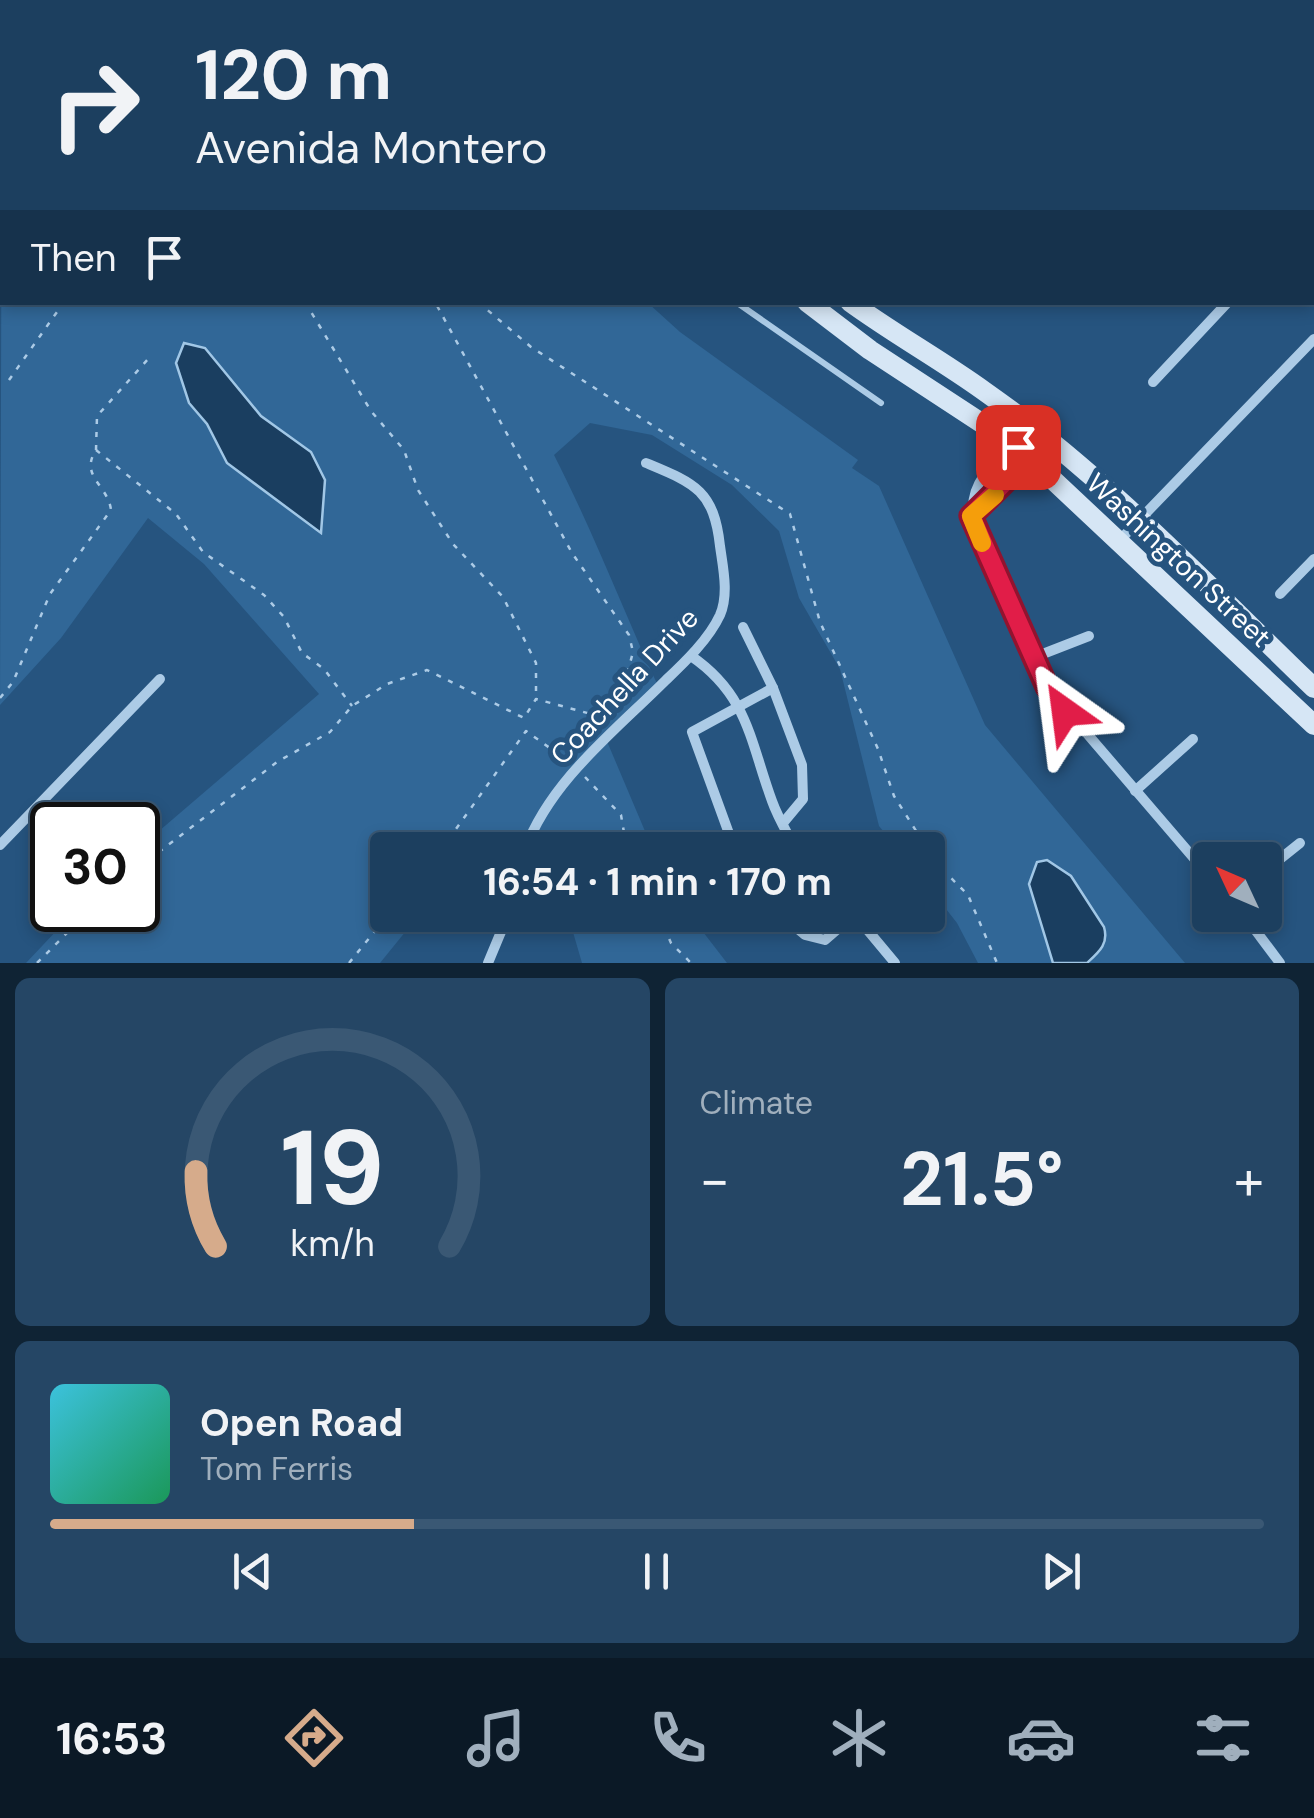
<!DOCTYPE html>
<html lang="en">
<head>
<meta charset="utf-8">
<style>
	body { margin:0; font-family:"DM Sans",sans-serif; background:#254665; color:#f1f3f6; height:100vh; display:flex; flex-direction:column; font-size:38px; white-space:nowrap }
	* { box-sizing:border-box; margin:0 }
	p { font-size:32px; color:#a0afbd }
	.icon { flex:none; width:55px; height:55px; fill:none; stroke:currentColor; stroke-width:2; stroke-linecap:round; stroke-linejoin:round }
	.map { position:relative; height:963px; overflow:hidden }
	.drawer { display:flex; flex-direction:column; gap:15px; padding:15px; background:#0f2334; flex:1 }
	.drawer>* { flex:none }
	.hud { position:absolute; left:0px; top:0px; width:1315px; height:305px; box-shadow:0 5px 15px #0003,0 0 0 2px #3a5874; background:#1c3f5f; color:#f1f3f6; overflow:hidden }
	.needle { width:65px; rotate:314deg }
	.tools { position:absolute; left:1192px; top:842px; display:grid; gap:20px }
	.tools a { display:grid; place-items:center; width:90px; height:90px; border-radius:10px; background:#1c3f5f; box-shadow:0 5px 15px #0003,0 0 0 2px #3a5874; font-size:50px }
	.speed { position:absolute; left:30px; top:802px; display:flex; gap:20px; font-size:50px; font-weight:700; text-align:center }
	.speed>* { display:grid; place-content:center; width:130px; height:130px; border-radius:50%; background:#1c3f5f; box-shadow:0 5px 15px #0003,0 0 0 2px #3a5874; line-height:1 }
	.speed .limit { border:5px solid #111; border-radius:15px; background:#fff; color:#111 }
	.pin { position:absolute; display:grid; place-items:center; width:85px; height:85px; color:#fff; margin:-42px; border-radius:20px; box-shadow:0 5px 15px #0006 }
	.me { position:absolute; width:110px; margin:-55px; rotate:329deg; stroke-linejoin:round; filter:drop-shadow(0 0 8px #0008) }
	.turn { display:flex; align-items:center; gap:35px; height:210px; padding:0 30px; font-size:45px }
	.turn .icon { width:130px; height:130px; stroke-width:2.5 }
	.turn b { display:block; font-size:70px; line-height:85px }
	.then { display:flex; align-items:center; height:95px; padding:0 30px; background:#0003; gap:20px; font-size:38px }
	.big { font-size:75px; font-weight:700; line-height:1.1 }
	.drawer .tile { flex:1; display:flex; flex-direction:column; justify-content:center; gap:15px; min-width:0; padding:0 35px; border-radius:15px; background:#254665 }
	.drawer .dial { align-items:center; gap:0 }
	.dial svg { height:260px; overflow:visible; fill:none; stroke:#3a5874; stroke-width:7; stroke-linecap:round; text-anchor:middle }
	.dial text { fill:#f1f3f6; stroke:none }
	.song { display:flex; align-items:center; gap:30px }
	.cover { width:120px; height:120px; border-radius:15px; background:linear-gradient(135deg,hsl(190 70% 55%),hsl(150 70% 35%)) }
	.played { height:10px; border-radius:5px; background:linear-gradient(90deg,#d6ab8b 30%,#3a5874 30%) }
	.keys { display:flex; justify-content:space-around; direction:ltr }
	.heat { display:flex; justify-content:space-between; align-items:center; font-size:55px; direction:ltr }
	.drawer .tiles { flex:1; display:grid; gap:15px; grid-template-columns:1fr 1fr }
	.tile:last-child { grid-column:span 2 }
	.trip { position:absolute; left:370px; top:832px; width:575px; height:100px; border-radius:10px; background:#1c3f5f; box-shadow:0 5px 15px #0003,0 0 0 2px #3a5874; font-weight:700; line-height:100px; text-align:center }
	.tab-bar { display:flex; height:160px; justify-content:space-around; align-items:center; background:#0b1926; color:#a0afbd }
	.tab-bar .icon { width:70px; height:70px }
	.tab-bar .current { color:#d6ab8b }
	.tab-bar b { font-size:45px; color:#f1f3f6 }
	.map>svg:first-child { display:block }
	.green { fill:#316797 }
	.water { fill:#1a3e60; stroke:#a1c7e6; stroke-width:2.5 }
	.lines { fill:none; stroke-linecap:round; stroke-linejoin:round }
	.path { stroke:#accbe6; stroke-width:2.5; stroke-dasharray:5 8; stroke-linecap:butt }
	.service { stroke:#accbe6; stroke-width:6 }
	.minor { stroke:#accbe6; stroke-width:10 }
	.secondary { stroke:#d6e6f5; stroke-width:20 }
	.route-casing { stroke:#92132f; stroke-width:25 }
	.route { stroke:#e11d48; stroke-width:18 }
	.slow { stroke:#f59e0b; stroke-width:18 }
	.labels { text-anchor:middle; stroke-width:10; stroke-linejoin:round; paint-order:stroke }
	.street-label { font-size:28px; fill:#fff; stroke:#26547f }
</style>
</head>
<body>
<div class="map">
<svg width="1314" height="963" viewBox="0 0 1314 963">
	<rect width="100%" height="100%" fill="#26547f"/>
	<g class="green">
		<path d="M2,69v233l646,1 32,29 178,128 -6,8 27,18 106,239 200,238h-207l-21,-40 -29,-37v-36h-29l-20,-24 -39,-157 -41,-71 -20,-67 -47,-46 -80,-50 -62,-12 -36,32c39,76 69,155 105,233l-53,51 47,111h-265v65h31l-39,48h-354l50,-53h62v-61l181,-155 -115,-130 -56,-46 -87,120 -61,67z"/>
		<path d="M568,915h122l37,48h-145z"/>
	</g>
	<g class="water">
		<path d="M184,343l21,5 56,68 50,36 14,28 -4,53 -94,-70 -20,-39 -18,-21 -13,-40z"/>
		<path d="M1047,860l24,16 33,51c5,17 -5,25 -17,36h-34l-24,-79 8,-22z"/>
	</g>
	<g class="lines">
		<g class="path">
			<path d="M216,0l2,2"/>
			<path d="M249,0l1,2"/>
			<path d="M305,302l66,109 33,39 14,40 35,54 50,53 33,66v34"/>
			<path d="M478,302l53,45 259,167 30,108 58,127 16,47 43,68 31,31 29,68"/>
			<path d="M9,380l55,-78"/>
			<path d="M96,450l1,-34 52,-58"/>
			<path d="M0,698l13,-16 37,-88 61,-84c-3,-25 -32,-34 -15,-60l80,64 27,38 61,43 20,22 18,36 22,16 28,37"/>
			<path d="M585,777l36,38 6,35"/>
			<path d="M441,850l85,-119 42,30"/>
			<path d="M138,868l139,-106 53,-30 22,-26 35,-22 40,-14 97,48 12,-19 55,15 16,-7 21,-36 5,-19 -4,-17 -57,-82 -137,-251"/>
			<path d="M659,915l12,28 20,20"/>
			<path d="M37,963l53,-53"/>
			<path d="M349,963l39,-48"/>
		</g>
		<g class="service">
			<path d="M458,0l3,2"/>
			<path d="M736,302l145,101"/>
		</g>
		<g class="minor">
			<path d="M943,0l3,2"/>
			<path d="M1049,0l10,2"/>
			<path d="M960,2l4,-2"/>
			<path d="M1197,2l1,-2"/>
			<path d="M1312,63h2"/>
			<path d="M1312,214l2,-1"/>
			<path d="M1153,382l75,-80"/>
			<path d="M1018,447c-35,20 -55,47 -40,87l69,153 163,190"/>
			<path d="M972,516l37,-38 9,-31"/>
			<path d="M1120,540l194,-201"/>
			<path d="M1280,594l34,-35"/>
			<path d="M743,627l30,61"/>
			<path d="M691,656c57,39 59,85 81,145 6,17 16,33 24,49"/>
			<path d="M1035,657l54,-21"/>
			<path d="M1135,791l58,-52"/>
			<path d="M0,845l160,-166"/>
			<path d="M525,850c25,-69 90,-119 141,-170 19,-18 43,-41 54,-65 9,-21 3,-47 0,-69 -6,-56 -26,-63 -74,-83"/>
			<path d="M735,850l-43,-118 81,-44 29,77 1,34 -20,24"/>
			<path d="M1265,871l35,-28"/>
			<path d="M781,915l24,20 20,5 29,-25"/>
			<path d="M855,915l40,48"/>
			<path d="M1244,915l36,48"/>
			<path d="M488,963l20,-48"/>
		</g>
		<g class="secondary">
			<path d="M504,0l2,2"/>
			<path d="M540,0l2,2"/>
			<path d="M807,302l63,48 148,97 296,278"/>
			<path d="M850,302c44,32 91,58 134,89 121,85 224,195 330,297"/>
		</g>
	</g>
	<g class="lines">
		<defs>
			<path id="route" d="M1018,447l-9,31 -38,38 76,171 18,25"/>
		</defs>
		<use href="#route" class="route-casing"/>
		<use href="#route" class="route"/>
		<path class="slow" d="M982,543l-11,-27 24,-21"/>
	</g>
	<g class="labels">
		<g class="street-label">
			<text transform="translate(1179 560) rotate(43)" y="10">Washington Street</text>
			<text transform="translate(624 686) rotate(-47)" y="10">Coachella Drive</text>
		</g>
	</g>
</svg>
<div class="tools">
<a><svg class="needle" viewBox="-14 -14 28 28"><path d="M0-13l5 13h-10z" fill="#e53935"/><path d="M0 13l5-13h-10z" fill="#a0afbd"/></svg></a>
</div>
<div class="speed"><div class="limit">30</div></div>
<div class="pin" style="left:1018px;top:447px;background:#d93025"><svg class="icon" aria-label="arrive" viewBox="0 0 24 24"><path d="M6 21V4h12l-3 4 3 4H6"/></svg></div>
<svg class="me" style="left:1065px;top:712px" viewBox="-20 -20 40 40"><path d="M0-17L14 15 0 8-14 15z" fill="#e11d48" stroke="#fff" stroke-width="4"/></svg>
<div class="trip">16:54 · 1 min · 170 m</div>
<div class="hud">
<div class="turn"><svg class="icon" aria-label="right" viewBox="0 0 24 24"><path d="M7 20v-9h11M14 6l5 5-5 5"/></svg><div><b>120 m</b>Avenida Montero</div></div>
<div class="then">Then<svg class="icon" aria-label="arrive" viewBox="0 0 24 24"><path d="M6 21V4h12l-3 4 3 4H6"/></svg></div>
</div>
</div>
<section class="drawer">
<div class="tiles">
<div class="tile dial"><svg viewBox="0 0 100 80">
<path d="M14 69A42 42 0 1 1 86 69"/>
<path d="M14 69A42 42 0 0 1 8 46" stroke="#d6ab8b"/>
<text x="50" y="56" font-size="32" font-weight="700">19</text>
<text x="50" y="72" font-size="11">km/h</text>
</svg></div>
<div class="tile"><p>Climate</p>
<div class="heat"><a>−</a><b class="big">21.5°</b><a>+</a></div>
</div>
<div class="tile">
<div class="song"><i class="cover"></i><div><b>Open Road</b><p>Tom Ferris</p></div></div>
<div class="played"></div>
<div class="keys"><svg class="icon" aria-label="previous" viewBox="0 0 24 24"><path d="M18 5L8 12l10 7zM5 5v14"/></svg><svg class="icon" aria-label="pause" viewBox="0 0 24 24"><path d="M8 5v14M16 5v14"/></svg><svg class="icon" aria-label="next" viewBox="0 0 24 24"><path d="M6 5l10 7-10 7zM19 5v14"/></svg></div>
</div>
</div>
</section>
<nav class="tab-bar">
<b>16:53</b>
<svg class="icon current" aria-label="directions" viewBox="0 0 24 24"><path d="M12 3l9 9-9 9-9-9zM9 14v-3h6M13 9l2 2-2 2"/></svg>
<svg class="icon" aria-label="music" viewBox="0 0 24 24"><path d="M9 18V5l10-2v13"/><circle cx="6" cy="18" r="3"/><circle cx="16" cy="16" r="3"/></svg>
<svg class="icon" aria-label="phone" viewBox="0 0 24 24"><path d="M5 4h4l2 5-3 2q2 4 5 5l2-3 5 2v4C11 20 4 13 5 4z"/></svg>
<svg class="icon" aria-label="climate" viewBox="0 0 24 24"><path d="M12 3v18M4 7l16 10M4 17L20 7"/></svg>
<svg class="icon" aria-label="car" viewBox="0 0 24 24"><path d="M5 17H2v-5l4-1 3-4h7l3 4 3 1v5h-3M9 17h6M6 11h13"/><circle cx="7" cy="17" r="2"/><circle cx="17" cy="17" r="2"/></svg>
<svg class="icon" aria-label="filters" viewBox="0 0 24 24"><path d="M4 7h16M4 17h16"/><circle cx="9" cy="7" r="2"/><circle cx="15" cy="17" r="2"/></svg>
</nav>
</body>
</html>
